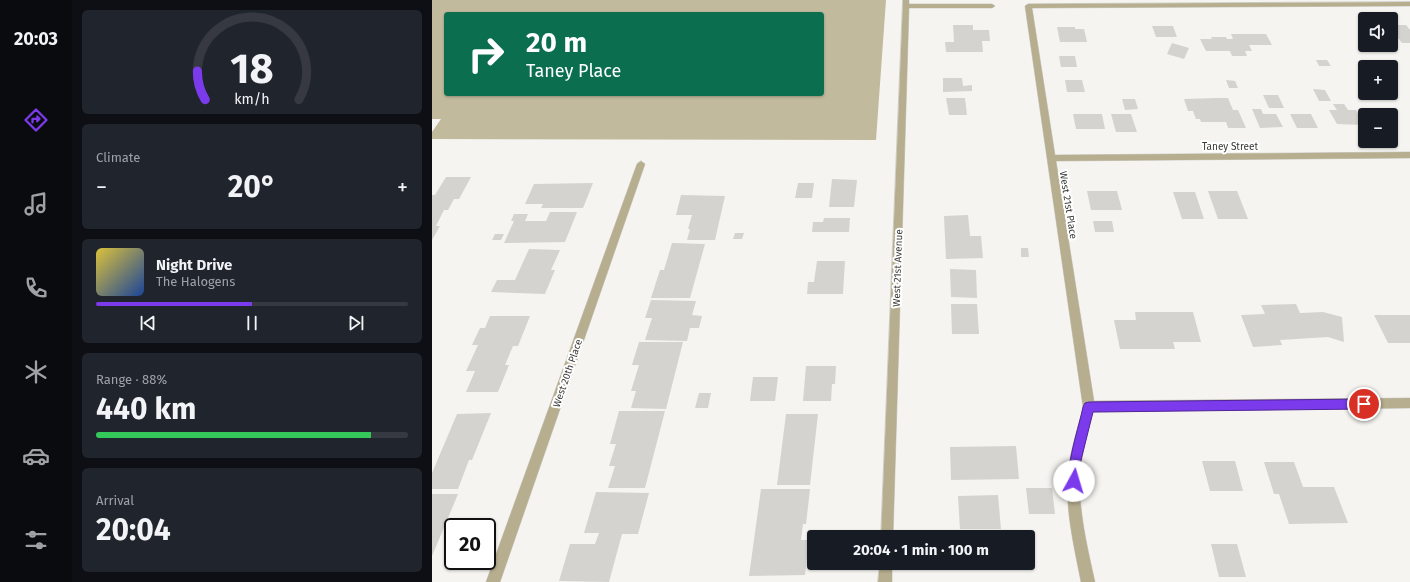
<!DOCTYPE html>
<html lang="en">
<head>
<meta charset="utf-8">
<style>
	body { margin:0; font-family:"Fira Sans",sans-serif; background:#20242c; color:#f1f3f6; height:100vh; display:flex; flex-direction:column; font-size:15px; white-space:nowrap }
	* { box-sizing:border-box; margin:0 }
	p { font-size:13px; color:#9ea1a6 }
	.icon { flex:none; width:22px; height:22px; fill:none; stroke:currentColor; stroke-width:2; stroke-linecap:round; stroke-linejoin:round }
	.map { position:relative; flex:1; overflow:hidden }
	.side { display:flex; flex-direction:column; gap:10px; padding:10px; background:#0d0f14; width:360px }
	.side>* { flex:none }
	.top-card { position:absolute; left:12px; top:12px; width:380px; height:84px; border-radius:4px; box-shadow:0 1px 3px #0004; background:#0b6e4f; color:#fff; overflow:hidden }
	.tools { position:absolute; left:926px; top:12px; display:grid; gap:8px }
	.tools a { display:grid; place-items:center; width:40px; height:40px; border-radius:4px; background:#171b24; box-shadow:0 1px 3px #0004; font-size:20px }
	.speed { position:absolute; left:12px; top:518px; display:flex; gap:8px; font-size:20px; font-weight:700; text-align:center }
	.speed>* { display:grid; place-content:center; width:52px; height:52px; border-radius:50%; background:#171b24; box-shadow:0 1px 3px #0004; line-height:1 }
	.speed .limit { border:2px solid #111; border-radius:6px; background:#fff; color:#111 }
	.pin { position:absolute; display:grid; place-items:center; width:34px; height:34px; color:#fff; margin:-17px; border:2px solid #fff; border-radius:50%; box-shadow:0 1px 4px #0007 }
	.me { position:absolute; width:44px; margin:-22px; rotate:6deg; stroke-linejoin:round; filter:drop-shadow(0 0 3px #0008) }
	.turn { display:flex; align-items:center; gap:14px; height:84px; padding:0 16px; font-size:18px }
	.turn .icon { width:52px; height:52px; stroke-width:2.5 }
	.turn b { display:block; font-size:28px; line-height:34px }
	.big { font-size:30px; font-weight:700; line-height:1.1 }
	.side .widget { flex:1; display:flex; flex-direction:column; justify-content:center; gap:6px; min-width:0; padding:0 14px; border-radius:6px; background:#20242c }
	.side .dial { align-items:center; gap:0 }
	.dial svg { height:104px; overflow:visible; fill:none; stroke:#363941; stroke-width:7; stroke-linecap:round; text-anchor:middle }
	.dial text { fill:#f1f3f6; stroke:none }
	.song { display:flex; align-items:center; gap:12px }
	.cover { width:48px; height:48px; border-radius:6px; background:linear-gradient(135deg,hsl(50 70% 55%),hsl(220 70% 35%)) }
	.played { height:4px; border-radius:2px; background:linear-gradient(90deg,#7c3aed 50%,#363941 50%) }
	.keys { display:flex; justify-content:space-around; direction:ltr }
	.heat { display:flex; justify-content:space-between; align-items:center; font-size:22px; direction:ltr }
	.charge { height:6px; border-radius:3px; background:linear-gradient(90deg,#34c759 88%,#363941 0) }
	.trip { position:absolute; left:375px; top:530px; width:228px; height:40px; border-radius:4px; background:#171b24; box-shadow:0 1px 3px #0004; font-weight:700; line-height:40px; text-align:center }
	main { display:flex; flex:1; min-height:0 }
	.menu { display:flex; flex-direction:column; width:72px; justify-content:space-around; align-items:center; background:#090b0e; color:#9ea1a6 }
	.menu .icon { width:28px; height:28px }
	.menu .current { color:#7c3aed }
	.menu b { font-size:18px; color:#f1f3f6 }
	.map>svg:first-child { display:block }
	.forest { fill:#c1ba9d; fill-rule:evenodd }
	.building { fill:#d4d3cf }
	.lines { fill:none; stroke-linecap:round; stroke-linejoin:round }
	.minor-casing { stroke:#cfcfcb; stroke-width:1 }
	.minor { fill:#b6ae8e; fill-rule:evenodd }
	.route { fill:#7c3aed; stroke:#51269a }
	.labels { text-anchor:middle; stroke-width:4; stroke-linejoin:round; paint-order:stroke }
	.street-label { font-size:10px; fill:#393937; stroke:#fff }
</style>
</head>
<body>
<main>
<nav class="menu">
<b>20:03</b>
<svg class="icon current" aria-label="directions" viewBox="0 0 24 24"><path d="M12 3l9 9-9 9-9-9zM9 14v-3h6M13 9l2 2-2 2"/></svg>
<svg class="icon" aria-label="music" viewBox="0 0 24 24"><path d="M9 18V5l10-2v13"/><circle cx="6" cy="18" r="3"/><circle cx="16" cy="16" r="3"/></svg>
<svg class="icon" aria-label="phone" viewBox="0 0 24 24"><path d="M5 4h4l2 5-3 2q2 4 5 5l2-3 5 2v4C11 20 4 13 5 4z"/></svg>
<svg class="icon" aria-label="climate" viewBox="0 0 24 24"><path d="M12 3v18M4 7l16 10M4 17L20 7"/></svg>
<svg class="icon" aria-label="car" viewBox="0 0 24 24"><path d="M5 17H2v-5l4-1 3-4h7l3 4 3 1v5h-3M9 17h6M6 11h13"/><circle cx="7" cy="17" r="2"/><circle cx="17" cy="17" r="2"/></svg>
<svg class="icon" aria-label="filters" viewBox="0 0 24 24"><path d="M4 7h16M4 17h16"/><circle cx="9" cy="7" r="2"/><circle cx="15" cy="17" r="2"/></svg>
</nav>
<section class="side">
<div class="widget dial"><svg viewBox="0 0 100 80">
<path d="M14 69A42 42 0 1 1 86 69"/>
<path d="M14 69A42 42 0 0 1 8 47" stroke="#7c3aed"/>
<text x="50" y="56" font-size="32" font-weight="700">18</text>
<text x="50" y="72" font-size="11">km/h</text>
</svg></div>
<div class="widget"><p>Climate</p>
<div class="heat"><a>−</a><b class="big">20°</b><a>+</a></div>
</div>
<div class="widget">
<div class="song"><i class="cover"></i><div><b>Night Drive</b><p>The Halogens</p></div></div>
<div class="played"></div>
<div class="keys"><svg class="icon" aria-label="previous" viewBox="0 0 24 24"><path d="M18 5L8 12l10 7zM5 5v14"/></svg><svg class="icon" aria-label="pause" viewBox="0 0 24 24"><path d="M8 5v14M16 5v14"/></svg><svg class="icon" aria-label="next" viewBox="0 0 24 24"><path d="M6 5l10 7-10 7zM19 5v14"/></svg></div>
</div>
<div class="widget"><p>Range · 88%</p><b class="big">440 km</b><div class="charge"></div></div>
<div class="widget"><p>Arrival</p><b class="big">20:04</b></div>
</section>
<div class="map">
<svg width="978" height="582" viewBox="0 0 978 582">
	<rect width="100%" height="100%" fill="#f5f4f0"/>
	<path class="forest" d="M0,0h454l-10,140 -444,-1v-7l9,-13h-9zM14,14h376v80h-376z"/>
	<g class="building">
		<path d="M521,25h20v5h16l1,11h-8l1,11h-37l-1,-10h9z"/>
		<path d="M959,25h15l4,5v13h-8l-11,-14z"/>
		<path d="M720,26h21l4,11h-21z"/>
		<path d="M625,27h18v2h9l3,13h-27z"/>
		<path d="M799,34h35l6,11h-23l3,6h-7l2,5h-15l-2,-5h-24l-6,-12h12l-1,-2h15l1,2h6z"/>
		<path d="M740,43l17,5 -5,11 -17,-5z"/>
		<path d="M627,56h16l2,11h-16z"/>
		<path d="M884,60h11l4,6h-12z"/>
		<path d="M511,78h19l1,8 9,-1v6l-29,1z"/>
		<path d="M633,80h17l3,12h-18z"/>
		<path d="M794,80l9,1 3,7h-9z"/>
		<path d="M881,89l12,1 6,11h-12z"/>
		<path d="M831,95h15l6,13h-15z"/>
		<path d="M514,98h19l2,17h-18z"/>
		<path d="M785,98h11l5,12h5l8,18h-18l-2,-6h-25l-1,-3h-4l-3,-8h-5l-4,-12z"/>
		<path d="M690,99h13l3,10 -13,1z"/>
		<path d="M901,104h11l4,6h8l8,15 -27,-1 -8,-14h8z"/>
		<path d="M820,109h9l2,5h13l7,13 -23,1z"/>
		<path d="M641,114h29l3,15h-29z"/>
		<path d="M679,114h20l6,18h-21z"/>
		<path d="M858,114h21l7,14h-21z"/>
		<path d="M14,177h25l-12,22h-5l-6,11h-4l-8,16h4l-8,14v-45h3z"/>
		<path d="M400,179l25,1 -3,27h-25z"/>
		<path d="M161,183l-10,25h-42l2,-4h-18l9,-20z"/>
		<path d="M366,183h16l-2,15h-17z"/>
		<path d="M655,191h30l5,19h-31z"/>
		<path d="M776,191h29l11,28h-30z"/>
		<path d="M741,192h22l9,27h-22z"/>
		<path d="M249,195l44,1 -10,44h-28l3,-11h-2l4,-14h-16z"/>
		<path d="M118,212h27l-12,30 -61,1 10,-22h-3l3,-7h14l-3,7h21z"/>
		<path d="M536,215l2,21h11l2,22 -37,1 -2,-43z"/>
		<path d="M392,218h26l-1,14h-37l1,-10h10z"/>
		<path d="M661,221h19l2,11h-19z"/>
		<path d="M303,233h9l-2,6h-9z"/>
		<path d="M63,234h9l-3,6h-9z"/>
		<path d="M240,243l33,1 -15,54h-39l9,-28h4z"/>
		<path d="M589,248h7l1,9h-8z"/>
		<path d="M97,249l31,1 -9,20h4l-10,24 -54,-2 6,-12h18z"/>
		<path d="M385,261h28l-2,33h-36l1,-12h6z"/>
		<path d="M518,269l26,1 1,28 -26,-1z"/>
		<path d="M219,300l45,1 -4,14 10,1 -3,12h-9l-3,13 -42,-1 7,-22h-7z"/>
		<path d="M519,304h26l2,30h-27z"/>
		<path d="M864,304l4,9 23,-1 19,5 2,25 -16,-5 -48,3 2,5 -29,2 -12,-32 24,-1 -4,-9z"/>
		<path d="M703,312h58l8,30h-28l2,7h-55l-6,-29h22z"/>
		<path d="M942,315h36v28h-22z"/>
		<path d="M58,316h40l-12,30h-5l-8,19h4l-11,27h-32l9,-21h-9l12,-26h-6l8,-17h5z"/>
		<path d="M207,342h44l-17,67 -35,-1 5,-17h-5l8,-26h-7z"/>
		<path d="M374,366h30l-1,18h-3l-1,17h-28z"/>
		<path d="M321,377h25l-3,24h-25z"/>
		<path d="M267,393h12l-3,15h-13z"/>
		<path d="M187,411h46l-20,77h-37l7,-22h-6l7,-22h-6z"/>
		<path d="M59,413l-19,47h-3l-11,29h-26v-16l25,-59z"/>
		<path d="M354,414h32l-8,71h-33z"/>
		<path d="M584,446l3,33 -68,1 -1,-33z"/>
		<path d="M770,461h33l8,30h-33z"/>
		<path d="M832,462h30l9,25h31l14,36 -59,1 -10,-30h-5z"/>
		<path d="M594,488h26l3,26h-26z"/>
		<path d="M329,489h49l-4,35h-3l-2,16h8l-4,35 -56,1z"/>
		<path d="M164,492l53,1 -11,41h-16l-13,48 -50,-1 11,-37h25l4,-11h-15z"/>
		<path d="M0,494h26l-26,62z"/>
		<path d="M566,495l3,34h-41l-2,-33z"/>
		<path d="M779,544h26l9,33h-27z"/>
	</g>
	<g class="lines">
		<defs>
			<g id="minor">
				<path d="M471,0h6v4h83l3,2 -3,2h-83l-16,529h-12z"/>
				<path d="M978,2v4l-378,2 23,147 355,-3v6l-354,3 38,240 316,-3v10l-317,4c-5,20 -11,40 -13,61 -2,36 7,73 15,109h-14c-7,-36 -16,-72 -13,-109 2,-23 10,-44 15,-66l-58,-401 3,-2z"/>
				<path d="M209,161l4,3 -145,418h-14l151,-418z"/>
				<path d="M448,563h12v19h-14z"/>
			</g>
		</defs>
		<use href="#minor" class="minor-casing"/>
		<use href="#minor" class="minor"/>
	</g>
	<path class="route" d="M932,399l4,1 2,4 -2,3 -4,2 -271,3 -12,48 -3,25 -4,1 -4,-1c-6,-14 10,-62 13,-78l2,-4 4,-1z"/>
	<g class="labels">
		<g class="street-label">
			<text x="798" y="150">Taney Street</text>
			<text transform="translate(637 205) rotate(81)" y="4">West 21st Place</text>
			<text transform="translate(465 268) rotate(-88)" y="4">West 21st Avenue</text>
			<text transform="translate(135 373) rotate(-71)" y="4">West 20th Place</text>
		</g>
	</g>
</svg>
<div class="tools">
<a><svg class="icon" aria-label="sound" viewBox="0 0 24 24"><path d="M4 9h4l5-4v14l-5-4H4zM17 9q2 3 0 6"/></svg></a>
<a>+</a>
<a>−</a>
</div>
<div class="speed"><div class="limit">20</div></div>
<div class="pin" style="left:932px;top:404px;background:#d93025"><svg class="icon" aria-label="arrive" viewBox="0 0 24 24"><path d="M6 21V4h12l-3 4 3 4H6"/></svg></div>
<svg class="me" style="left:642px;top:481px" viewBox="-20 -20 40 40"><circle r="19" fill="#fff"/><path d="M0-13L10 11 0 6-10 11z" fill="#7c3aed"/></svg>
<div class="trip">20:04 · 1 min · 100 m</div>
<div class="top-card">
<div class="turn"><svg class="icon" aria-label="right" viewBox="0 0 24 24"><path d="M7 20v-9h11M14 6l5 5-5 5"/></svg><div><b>20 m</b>Taney Place</div></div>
</div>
</div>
</main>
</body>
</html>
